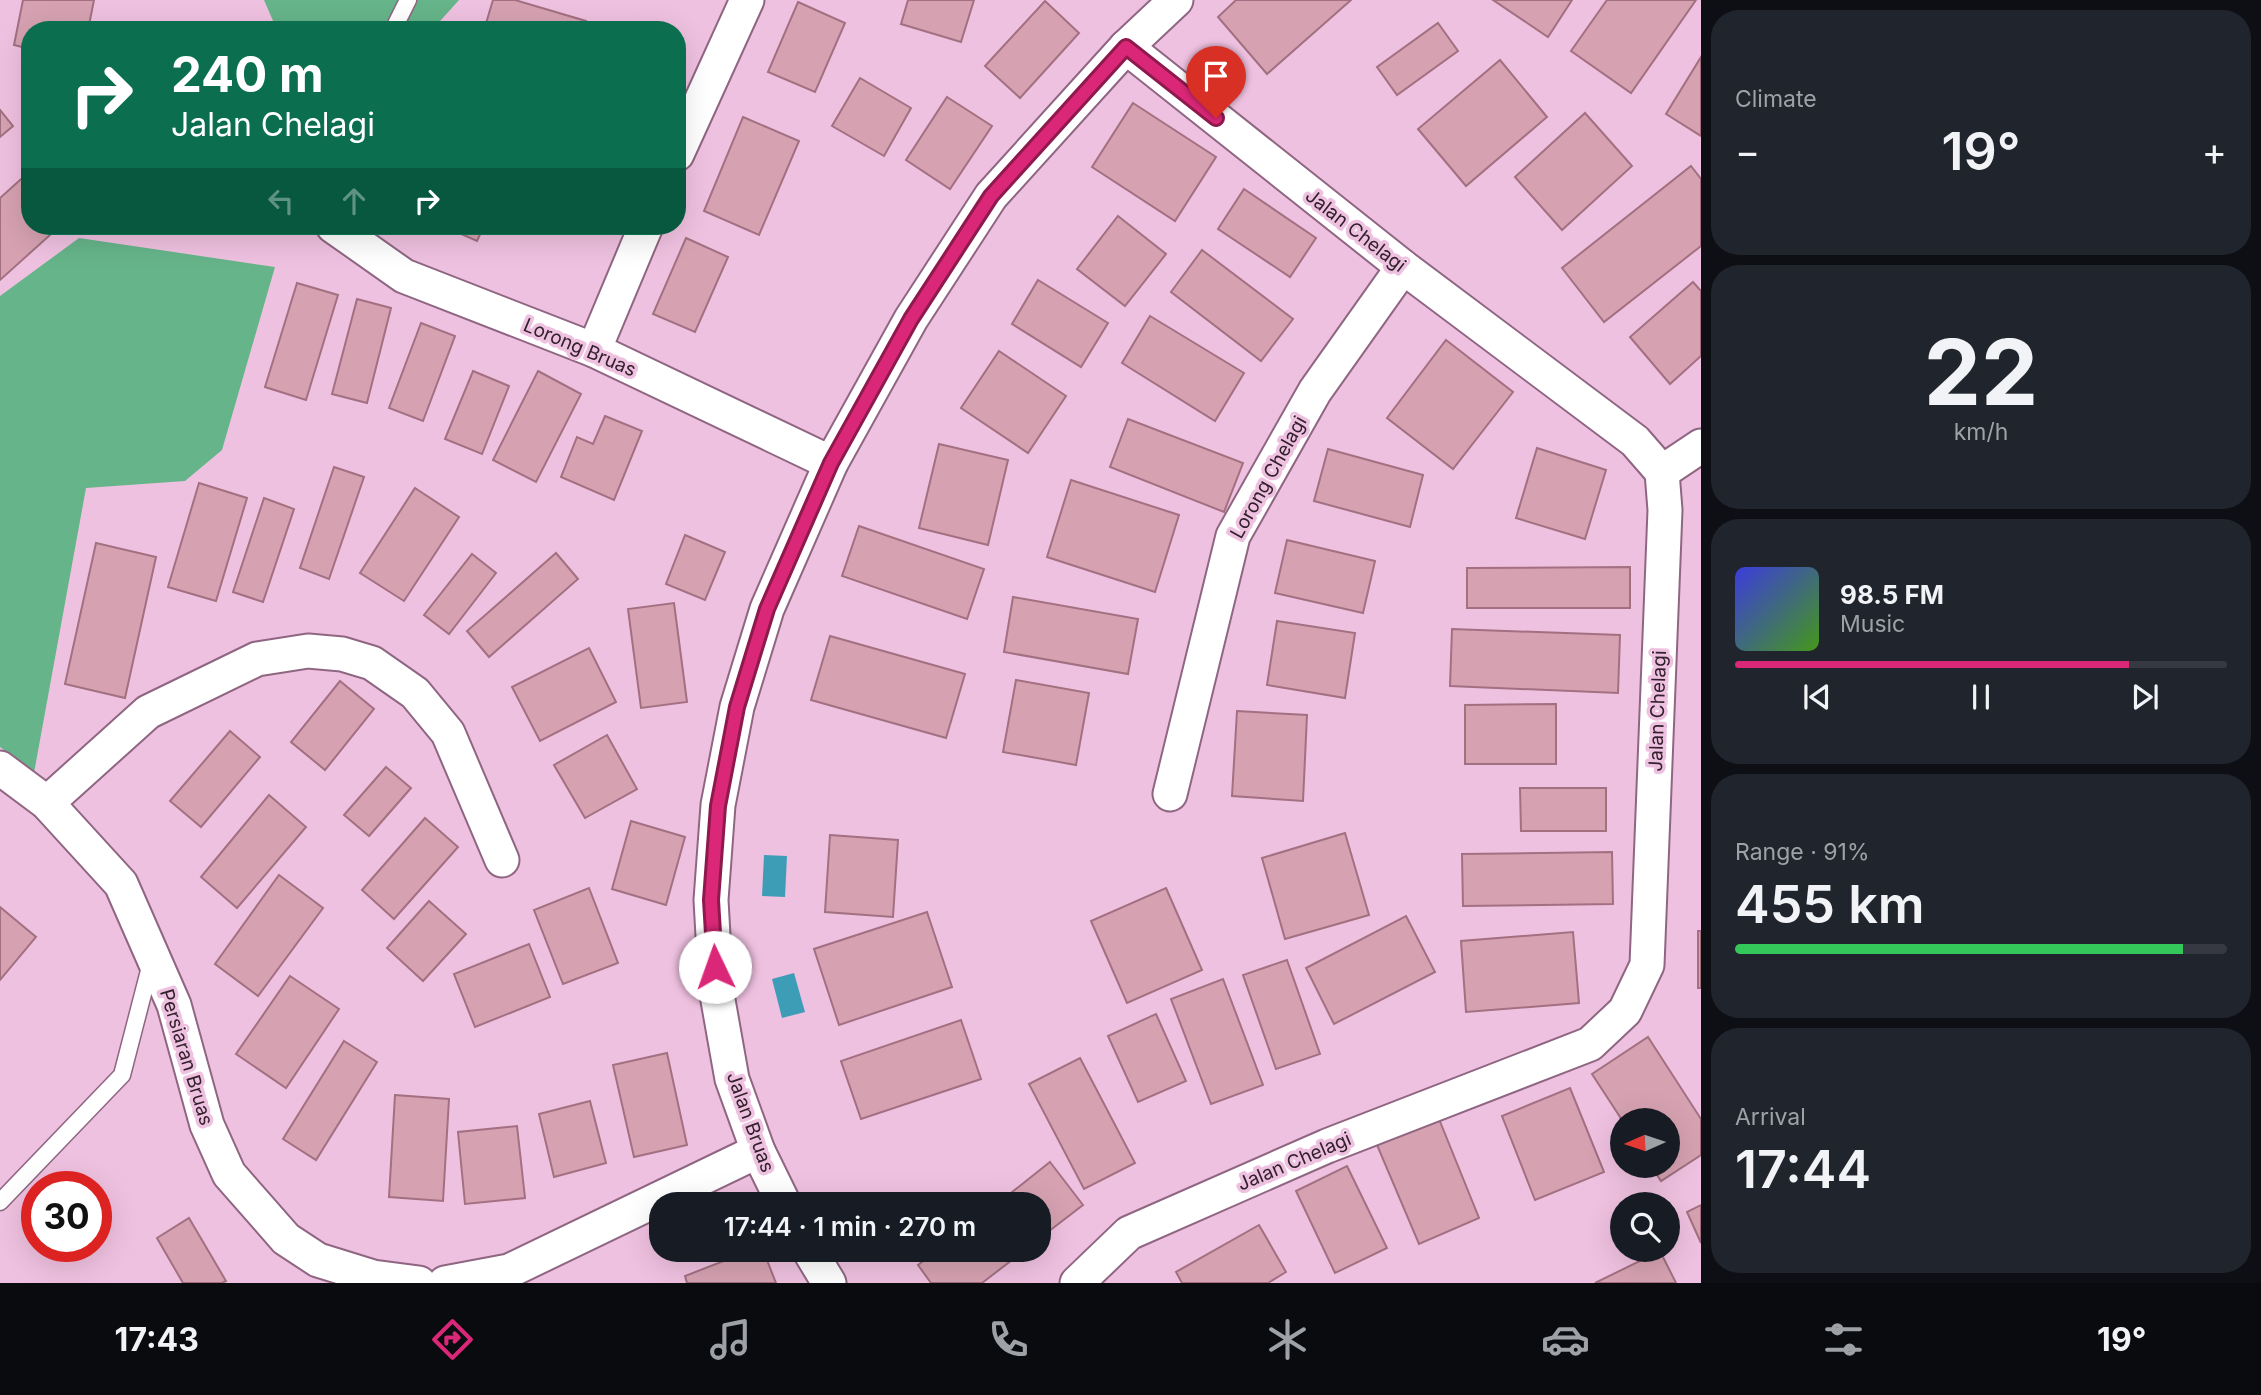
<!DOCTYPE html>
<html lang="en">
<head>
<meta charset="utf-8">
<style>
	body { margin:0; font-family:Inter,sans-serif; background:#20242c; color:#f1f3f6; height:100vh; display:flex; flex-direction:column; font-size:26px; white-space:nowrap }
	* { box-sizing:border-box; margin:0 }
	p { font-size:23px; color:#9ea1a6 }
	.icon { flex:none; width:38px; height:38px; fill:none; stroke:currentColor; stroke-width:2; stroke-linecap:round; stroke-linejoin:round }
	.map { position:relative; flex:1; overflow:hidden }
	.drawer { display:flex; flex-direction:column; gap:10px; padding:10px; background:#0d0f14; width:560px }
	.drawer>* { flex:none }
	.guide { position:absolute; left:21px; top:21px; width:665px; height:214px; border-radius:28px; box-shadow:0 7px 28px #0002; background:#0b6e4f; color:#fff; overflow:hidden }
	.needle { width:46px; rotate:267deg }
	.tools { position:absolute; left:1610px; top:1108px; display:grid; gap:14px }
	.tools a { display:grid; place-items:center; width:70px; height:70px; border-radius:50%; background:#171b24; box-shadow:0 7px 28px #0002; font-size:35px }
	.speed { position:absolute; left:21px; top:1171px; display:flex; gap:14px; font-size:35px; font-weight:700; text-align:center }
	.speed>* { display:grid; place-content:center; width:91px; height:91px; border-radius:50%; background:#171b24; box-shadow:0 7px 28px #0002; line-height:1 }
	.speed .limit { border:10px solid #d22; background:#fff; color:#111 }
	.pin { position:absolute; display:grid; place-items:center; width:60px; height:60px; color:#fff; margin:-72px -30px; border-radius:50% 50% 50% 0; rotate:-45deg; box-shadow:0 0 7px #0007 }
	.pin .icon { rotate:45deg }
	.me { position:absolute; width:77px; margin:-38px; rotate:357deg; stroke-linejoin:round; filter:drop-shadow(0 0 5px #0008) }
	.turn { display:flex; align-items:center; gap:24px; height:147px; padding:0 35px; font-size:32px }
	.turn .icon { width:91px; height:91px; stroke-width:2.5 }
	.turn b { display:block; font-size:49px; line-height:60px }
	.lanes { display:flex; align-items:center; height:66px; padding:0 35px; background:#0003; justify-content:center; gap:35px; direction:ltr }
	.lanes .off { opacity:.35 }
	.big { font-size:52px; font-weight:600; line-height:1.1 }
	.drawer .widget { flex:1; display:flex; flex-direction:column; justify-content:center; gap:10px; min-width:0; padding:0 24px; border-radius:28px; background:#20242c }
	.drawer .dial { align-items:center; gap:0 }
	.dial b { font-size:91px; line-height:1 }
	.song { display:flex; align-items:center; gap:21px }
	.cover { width:84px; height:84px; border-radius:10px; background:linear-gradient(135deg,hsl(240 70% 55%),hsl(100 70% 35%)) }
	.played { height:7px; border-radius:4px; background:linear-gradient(90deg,#db2777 80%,#363941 80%) }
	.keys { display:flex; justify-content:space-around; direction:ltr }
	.heat { display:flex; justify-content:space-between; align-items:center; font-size:38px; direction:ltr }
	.charge { height:10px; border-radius:5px; background:linear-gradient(90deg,#34c759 91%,#363941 0) }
	.trip { position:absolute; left:649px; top:1192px; width:402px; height:70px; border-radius:28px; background:#171b24; box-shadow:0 7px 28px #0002; font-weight:600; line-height:70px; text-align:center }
	.dock { display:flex; height:112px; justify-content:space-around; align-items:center; background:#090b0e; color:#9ea1a6 }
	.dock .icon { width:49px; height:49px }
	.dock .on { color:#db2777 }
	.dock b { font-size:32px; color:#f1f3f6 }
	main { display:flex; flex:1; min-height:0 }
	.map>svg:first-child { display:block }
	.green { fill:#66b48a }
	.water { fill:#3e9db6 }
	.building { fill:#d6a2b2; stroke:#a27080; stroke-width:2 }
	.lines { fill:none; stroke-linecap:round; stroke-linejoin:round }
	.service-casing { stroke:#8f6682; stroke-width:19 }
	.minor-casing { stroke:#8f6682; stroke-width:37 }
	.service { stroke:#fff; stroke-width:16 }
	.minor { stroke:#fff; stroke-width:33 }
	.route-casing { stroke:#8e194d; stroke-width:18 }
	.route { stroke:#db2777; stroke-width:12 }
	.labels { text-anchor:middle; stroke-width:7; stroke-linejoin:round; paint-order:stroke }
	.street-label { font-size:19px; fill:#32212d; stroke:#efc1e0 }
</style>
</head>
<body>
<main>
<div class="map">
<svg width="1701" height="1283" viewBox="0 0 1701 1283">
	<rect width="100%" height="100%" fill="#efc1e0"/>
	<g class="green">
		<path d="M264,0h195l-27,30h-155z"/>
		<path d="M79,238l196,29 -53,183 -37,31 -99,7 -52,285 -34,-26v-451z"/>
	</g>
	<g class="water">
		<path d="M764,855l23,1 -2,41 -23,-1z"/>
		<path d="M794,973l11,39 -23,6 -10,-39z"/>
	</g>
	<g class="building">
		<path d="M23,0h71l-6,30h-58v19l-16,-4z"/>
		<path d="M493,0h22l71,21 -3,9h-99z"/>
		<path d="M908,0h66l-13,42 -60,-18z"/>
		<path d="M1236,0h115l-84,74 -49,-57z"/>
		<path d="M1493,0h79l-24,37z"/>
		<path d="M1607,0h89l-65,93 -60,-42z"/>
		<path d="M1045,1l34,32 -59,65 -35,-32z"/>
		<path d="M798,2l47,21 -30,69 -47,-20z"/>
		<path d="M1438,23l20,28 -61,44 -20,-28z"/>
		<path d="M1701,57v79l-35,-22z"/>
		<path d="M1500,60l47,57 -81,69 -48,-57z"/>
		<path d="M860,78l51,30 -27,48 -52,-30z"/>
		<path d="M947,97l45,29 -42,63 -44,-29z"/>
		<path d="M1133,103l83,54 -41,64 -83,-54z"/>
		<path d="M0,110l13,16 -13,11z"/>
		<path d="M1585,113l47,53 -70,64 -47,-53z"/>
		<path d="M743,117l56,24 -40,94 -55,-24z"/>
		<path d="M1691,166l10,13v67l-97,76 -42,-54z"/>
		<path d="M30,171v55h30l-60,54v-82z"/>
		<path d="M1244,189l72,49 -26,39 -72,-48z"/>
		<path d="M1118,216l48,38 -41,52 -48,-37z"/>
		<path d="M443,226h41l-7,15z"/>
		<path d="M686,238l42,19 -33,75 -42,-18z"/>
		<path d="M1202,250l91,69 -32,42 -90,-69z"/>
		<path d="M1038,280l70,43 -27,44 -69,-43z"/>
		<path d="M1693,282l8,9v65l-31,28 -40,-47z"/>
		<path d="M297,283l41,12 -32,105 -41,-13z"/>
		<path d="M357,299l34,9 -24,95 -35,-9z"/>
		<path d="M1150,316l94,57 -29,48 -93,-58z"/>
		<path d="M421,323l34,13 -32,85 -34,-13z"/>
		<path d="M1446,340l67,52 -60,77 -66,-51z"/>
		<path d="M999,351l67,45 -38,57 -67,-45z"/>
		<path d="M473,371l36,15 -27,68 -37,-15z"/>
		<path d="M538,371l43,23 -45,88 -43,-22z"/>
		<path d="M605,416l37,15 -28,69 -53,-23 16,-40 16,7z"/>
		<path d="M1128,419l115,44 -19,49 -114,-45z"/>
		<path d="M939,444l69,16 -20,85 -69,-17z"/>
		<path d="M1537,448l69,22 -21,69 -69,-21z"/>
		<path d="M1328,449l95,26 -13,52 -96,-26z"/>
		<path d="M334,467l30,10 -35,102 -29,-11z"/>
		<path d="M1071,480l108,35 -24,77 -108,-35z"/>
		<path d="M199,483l48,15 -31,103 -48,-14z"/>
		<path d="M415,488l44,29 -55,84 -44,-28z"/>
		<path d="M264,498l30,11 -31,93 -30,-10z"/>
		<path d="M859,526l125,43 -17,50 -125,-43z"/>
		<path d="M685,535l40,17 -20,48 -39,-16z"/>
		<path d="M1287,540l88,21 -12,52 -88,-20z"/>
		<path d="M96,543l60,14 -31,141 -60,-14z"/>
		<path d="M556,553l22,26 -89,78 -22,-26z"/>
		<path d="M472,554l24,19 -47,61 -25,-19z"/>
		<path d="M1630,567v41h-163v-40z"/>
		<path d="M1013,597l125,22 -10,55 -124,-22z"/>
		<path d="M674,603l13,99 -46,6 -13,-99z"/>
		<path d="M1277,621l78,12 -10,65 -78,-13z"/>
		<path d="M1452,629l168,6 -2,58 -168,-7z"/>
		<path d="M830,636l135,38 -19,64 -135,-38z"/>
		<path d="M589,648l27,54 -76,39 -28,-54z"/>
		<path d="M1016,680l73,13 -13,72 -73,-13z"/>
		<path d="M340,681l34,28 -49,61 -34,-28z"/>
		<path d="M1556,704v60h-91v-59z"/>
		<path d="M1237,711l70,4 -4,86 -71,-5z"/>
		<path d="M230,731l30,26 -59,70 -31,-26z"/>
		<path d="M607,735l30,54 -52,29 -31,-53z"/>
		<path d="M386,767l25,21 -42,48 -25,-21z"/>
		<path d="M1520,788h86v43h-85z"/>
		<path d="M269,795l37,32 -69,81 -36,-31z"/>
		<path d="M425,818l33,29 -64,72 -32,-29z"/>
		<path d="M631,821l54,16 -19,68 -54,-16z"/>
		<path d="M1345,833l24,82 -84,24 -23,-81z"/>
		<path d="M830,835l68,5 -5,77 -68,-5z"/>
		<path d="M1612,852l1,52 -150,2 -1,-52z"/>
		<path d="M279,875l44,33 -65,88 -43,-32z"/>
		<path d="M589,888l29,75 -55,21 -29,-74z"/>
		<path d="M1166,888l36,82 -75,33 -36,-82z"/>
		<path d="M429,901l37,33 -43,47 -36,-33z"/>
		<path d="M0,907l36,30 -36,43z"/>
		<path d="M927,912l25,75 -113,38 -25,-76z"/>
		<path d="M1406,916l29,56 -101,52 -28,-56z"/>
		<rect x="1698" y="931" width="3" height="57"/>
		<path d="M1573,932l6,71 -113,9 -5,-71z"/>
		<path d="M529,944l21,53 -75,30 -21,-53z"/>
		<path d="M1287,960l33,94 -44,15 -33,-94z"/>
		<path d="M290,976l49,33 -53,79 -50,-34z"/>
		<path d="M1223,979l40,106 -52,19 -40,-105z"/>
		<path d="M1156,1014l30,67 -48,21 -30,-66z"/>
		<path d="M961,1020l20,59 -120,40 -20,-58z"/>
		<path d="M1648,1037l53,82v36l-40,26 -10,-15h17v-46h-46l-30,-46z"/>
		<path d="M344,1041l33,21 -61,98 -33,-21z"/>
		<path d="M667,1053l20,92 -53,12 -21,-92z"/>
		<path d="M1080,1058l55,105 -51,26 -55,-105z"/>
		<path d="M1570,1088l34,84 -69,28 -33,-84z"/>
		<path d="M395,1095l54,4 -6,102 -54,-4z"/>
		<path d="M590,1101l16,62 -52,14 -15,-63z"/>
		<path d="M1439,1119l40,99 -60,26 -42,-99z"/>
		<path d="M517,1126l8,72 -60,6 -7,-72z"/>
		<path d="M1050,1162l33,43 -43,33v-34h-43z"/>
		<path d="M1347,1166l40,82 -52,25 -39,-82z"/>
		<path d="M1701,1205v38l-14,-31z"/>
		<path d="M189,1218l37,63 -4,2h-39l-26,-45z"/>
		<path d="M1259,1225l27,47 -18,11h-86l-6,-11z"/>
		<path d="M752,1250h11l13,33h-89l-2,-7z"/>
		<path d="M938,1250h87l-43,33h-51l-13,-18z"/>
		<path d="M1660,1251l16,32h-81z"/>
	</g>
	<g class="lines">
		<defs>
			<g id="service">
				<path d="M393,30l15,-30"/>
				<path d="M0,1202l122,-127 29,-112"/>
			</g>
			<g id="minor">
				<path d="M677,154l70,-154"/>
				<path d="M333,226l71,50 190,74 237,113"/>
				<path d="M594,350l52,-124"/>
				<path d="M1662,472l39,-26"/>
				<path d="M0,768l47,35 74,81 53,121 33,120 22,49 57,65 32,21 55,17 46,6"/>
				<path d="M1170,794l63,-258 82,-145 88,-124"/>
				<path d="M47,803l101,-91 109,-53 51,-8 34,3 30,9 43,30 33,40 54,127"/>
				<path d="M784,1204l-26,-53 -26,-72 -16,-90 -5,-89 7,-95 19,-98 30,-98 64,-146 80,-144 80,-123 135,-149 50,-47"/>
				<path d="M809,1250l20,33"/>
				<path d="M445,1283l64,-12 249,-120"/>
				<path d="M1077,1283l52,-50 198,-87 263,-102 35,-33 22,-46 18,-455 -3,-38 -27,-31 -232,-174 -277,-220"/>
			</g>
		</defs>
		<use href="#service" class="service-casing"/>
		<use href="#minor" class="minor-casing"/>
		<use href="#service" class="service"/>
		<use href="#minor" class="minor"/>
	</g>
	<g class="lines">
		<defs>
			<path id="route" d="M715,967l-4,-67 7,-94 19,-99 30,-98 64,-146 80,-144 80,-123 135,-149 90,71"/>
		</defs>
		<use href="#route" class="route-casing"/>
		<use href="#route" class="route"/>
	</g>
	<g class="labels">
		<g class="street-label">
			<text transform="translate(1356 230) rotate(38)" y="7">Jalan Chelagi</text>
			<text transform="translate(580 347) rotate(23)" y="7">Lorong Bruas</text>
			<text transform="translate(1268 477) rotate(-61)" y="7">Lorong Chelagi</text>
			<text transform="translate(1657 711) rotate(-88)" y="7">Jalan Chelagi</text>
			<text transform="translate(187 1057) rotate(73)" y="7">Persiaran Bruas</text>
			<text transform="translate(751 1122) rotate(70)" y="7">Jalan Bruas</text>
			<text transform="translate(1294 1161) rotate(-23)" y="7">Jalan Chelagi</text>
		</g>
	</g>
</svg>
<div class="tools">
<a><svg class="needle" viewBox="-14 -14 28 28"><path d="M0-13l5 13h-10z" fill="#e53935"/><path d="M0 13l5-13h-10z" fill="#9ea1a6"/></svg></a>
<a><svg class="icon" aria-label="search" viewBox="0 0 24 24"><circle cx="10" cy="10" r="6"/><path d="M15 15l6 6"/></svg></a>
</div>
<div class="speed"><div class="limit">30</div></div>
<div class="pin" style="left:1216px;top:118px;background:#d93025"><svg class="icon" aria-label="arrive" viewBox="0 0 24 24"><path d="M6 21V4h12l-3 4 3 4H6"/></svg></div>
<svg class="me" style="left:715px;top:967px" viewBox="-20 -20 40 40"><circle r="19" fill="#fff"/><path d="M0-13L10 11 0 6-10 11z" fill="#db2777"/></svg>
<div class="trip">17:44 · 1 min · 270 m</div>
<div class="guide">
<div class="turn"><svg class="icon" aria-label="right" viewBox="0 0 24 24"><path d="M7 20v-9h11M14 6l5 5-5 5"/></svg><div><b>240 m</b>Jalan Chelagi</div></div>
<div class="lanes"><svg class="icon off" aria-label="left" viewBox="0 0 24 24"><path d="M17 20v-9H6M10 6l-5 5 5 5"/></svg><svg class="icon off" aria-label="ahead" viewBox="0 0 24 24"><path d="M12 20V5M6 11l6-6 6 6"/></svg><svg class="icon" aria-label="right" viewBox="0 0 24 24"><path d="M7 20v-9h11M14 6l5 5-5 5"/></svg></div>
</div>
</div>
<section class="drawer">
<div class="widget"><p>Climate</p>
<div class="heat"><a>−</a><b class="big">19°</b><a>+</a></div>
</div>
<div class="widget dial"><b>22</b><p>km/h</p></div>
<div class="widget">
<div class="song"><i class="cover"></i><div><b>98.5 FM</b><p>Music</p></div></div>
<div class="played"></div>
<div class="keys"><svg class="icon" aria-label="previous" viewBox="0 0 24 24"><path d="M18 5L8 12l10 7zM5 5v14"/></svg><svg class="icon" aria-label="pause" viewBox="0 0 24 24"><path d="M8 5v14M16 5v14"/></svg><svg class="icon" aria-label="next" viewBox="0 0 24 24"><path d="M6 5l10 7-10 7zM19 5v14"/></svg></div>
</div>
<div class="widget"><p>Range · 91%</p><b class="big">455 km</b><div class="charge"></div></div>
<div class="widget"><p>Arrival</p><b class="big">17:44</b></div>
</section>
</main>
<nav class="dock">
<b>17:43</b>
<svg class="icon on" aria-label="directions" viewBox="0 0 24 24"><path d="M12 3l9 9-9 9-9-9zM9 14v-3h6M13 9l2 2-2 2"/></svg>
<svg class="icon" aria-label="music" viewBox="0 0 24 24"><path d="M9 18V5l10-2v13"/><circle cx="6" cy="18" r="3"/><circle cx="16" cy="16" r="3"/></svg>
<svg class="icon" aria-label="phone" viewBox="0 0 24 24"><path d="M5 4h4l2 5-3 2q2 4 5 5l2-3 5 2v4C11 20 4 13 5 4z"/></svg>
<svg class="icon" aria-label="climate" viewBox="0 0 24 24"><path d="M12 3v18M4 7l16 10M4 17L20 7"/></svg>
<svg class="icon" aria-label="car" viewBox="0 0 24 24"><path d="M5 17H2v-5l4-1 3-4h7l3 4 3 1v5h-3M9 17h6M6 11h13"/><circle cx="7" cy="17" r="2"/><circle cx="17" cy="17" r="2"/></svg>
<svg class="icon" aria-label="filters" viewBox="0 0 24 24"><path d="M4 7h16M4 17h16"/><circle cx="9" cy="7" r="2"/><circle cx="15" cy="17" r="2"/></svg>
<b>19°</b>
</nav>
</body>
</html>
